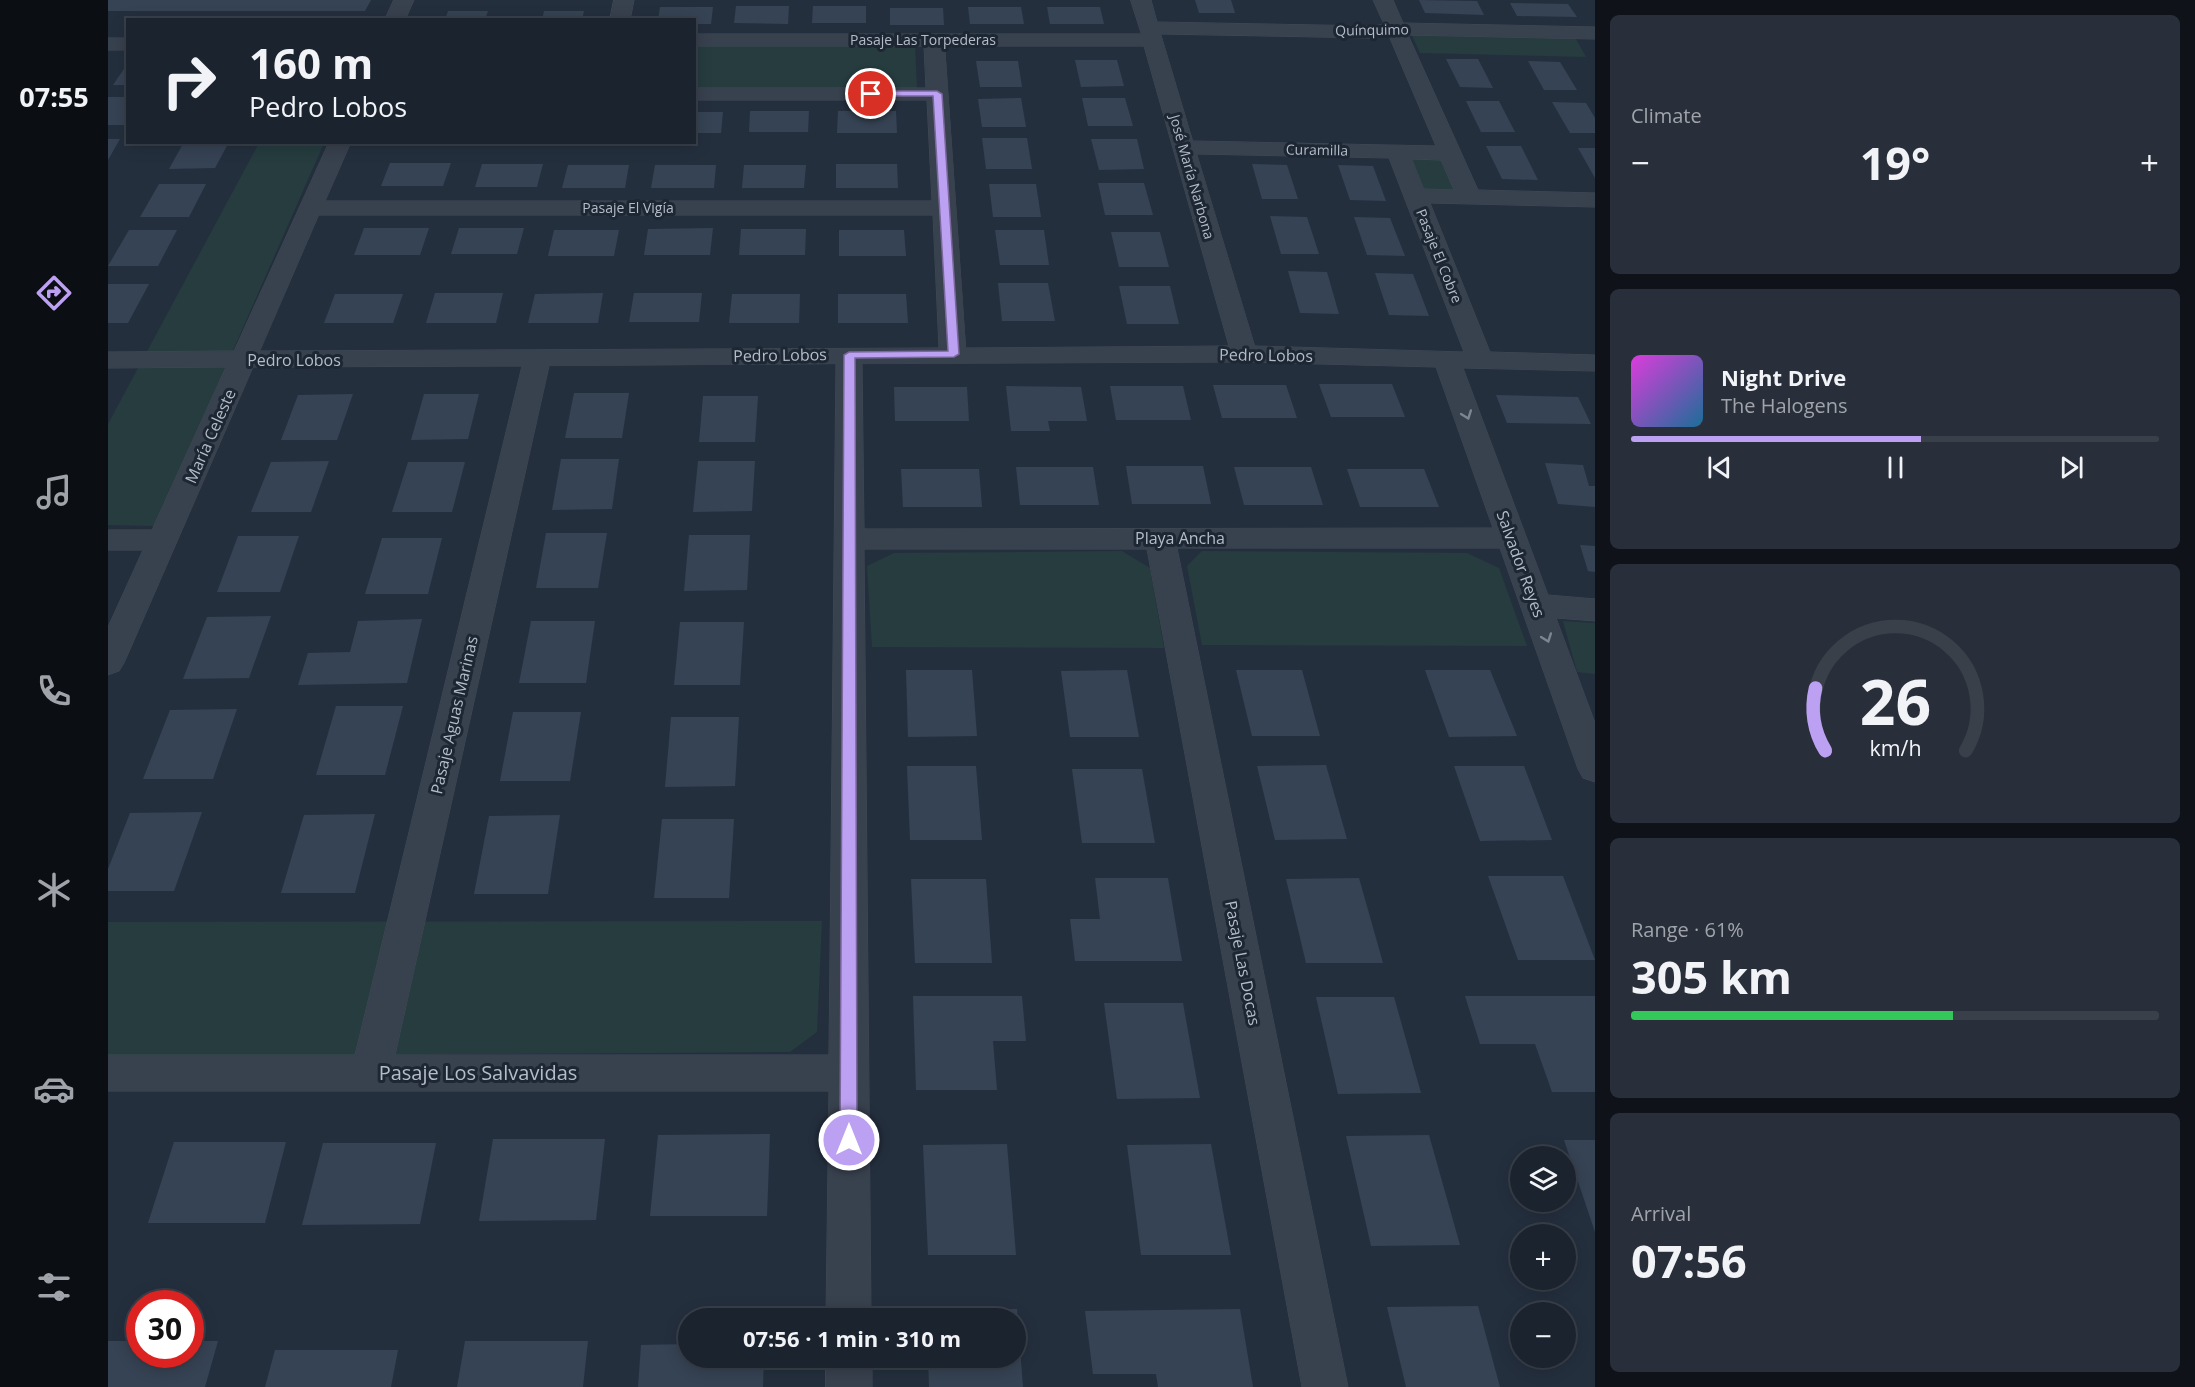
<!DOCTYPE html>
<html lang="en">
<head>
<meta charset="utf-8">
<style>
	body { margin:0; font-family:"Open Sans",sans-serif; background:#282f3a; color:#f1f3f6; height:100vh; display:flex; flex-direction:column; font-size:22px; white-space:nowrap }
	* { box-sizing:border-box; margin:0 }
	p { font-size:20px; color:#a0a4aa }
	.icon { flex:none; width:33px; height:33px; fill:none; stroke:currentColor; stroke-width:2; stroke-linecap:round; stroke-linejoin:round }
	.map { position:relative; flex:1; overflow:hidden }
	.sheet { display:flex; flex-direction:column; gap:15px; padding:15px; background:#0f1319; width:600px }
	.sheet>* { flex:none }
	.hud { position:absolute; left:18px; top:18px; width:570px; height:126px; border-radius:0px; box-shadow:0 3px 15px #0003,0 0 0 2px #39404a; background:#1b232e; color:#f1f3f6; overflow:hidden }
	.tools { position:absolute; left:1402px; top:1146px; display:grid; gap:12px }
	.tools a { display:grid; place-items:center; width:66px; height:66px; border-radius:50%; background:#1b232e; box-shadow:0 3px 15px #0003,0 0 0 2px #39404a; font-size:30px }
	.speed { position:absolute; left:18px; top:1290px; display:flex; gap:12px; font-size:30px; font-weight:700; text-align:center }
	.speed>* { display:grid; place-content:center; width:78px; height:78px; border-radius:50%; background:#1b232e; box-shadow:0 3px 15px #0003,0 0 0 2px #39404a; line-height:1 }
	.speed .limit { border:9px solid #d22; background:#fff; color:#111 }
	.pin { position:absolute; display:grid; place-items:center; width:51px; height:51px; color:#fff; margin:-26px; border:3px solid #fff; border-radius:50%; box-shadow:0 2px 6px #0007 }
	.me { position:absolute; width:66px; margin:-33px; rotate:0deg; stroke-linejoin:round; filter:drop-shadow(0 0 4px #0008) }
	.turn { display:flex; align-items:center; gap:21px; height:126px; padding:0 24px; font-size:27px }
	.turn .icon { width:78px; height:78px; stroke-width:2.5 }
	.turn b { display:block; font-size:42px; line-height:51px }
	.big { font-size:45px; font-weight:700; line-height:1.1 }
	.sheet .widget { flex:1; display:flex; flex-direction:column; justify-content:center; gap:9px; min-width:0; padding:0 21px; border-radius:9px; background:#282f3a }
	.sheet .dial { align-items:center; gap:0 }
	.dial svg { height:156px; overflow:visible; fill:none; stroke:#39404a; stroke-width:7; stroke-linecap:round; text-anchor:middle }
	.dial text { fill:#f1f3f6; stroke:none }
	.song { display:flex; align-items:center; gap:18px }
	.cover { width:72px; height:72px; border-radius:9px; background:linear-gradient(135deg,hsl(300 70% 55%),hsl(200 70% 35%)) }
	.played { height:6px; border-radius:3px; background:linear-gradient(90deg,#bca0f2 55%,#39404a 55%) }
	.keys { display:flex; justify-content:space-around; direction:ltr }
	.heat { display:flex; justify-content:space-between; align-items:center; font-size:33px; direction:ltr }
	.charge { height:9px; border-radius:4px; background:linear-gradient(90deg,#34c759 61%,#39404a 0) }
	.trip { position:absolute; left:570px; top:1308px; width:348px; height:60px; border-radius:30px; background:#1b232e; box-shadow:0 3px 15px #0003,0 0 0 2px #39404a; font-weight:700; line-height:60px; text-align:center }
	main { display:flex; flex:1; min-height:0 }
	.tabs { display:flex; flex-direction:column; width:108px; justify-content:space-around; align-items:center; background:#0b0e12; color:#a0a4aa }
	.tabs .icon { width:42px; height:42px }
	.tabs .active { color:#bca0f2 }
	.tabs b { font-size:27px; color:#f1f3f6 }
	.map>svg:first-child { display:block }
	.green { fill:#263c3f }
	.building { fill:#364354 }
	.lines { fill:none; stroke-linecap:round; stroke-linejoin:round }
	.minor-casing { stroke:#414a57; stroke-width:1 }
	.minor { fill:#38414e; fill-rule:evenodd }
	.oneway { stroke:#7c8592 }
	.route { fill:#bca0f2; stroke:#7a689d; stroke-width:1.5 }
	.labels { text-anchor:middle; stroke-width:6; stroke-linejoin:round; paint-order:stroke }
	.far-street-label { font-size:14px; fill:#b4bcc9; stroke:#1d2633 }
	.street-label { font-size:16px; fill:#b4bcc9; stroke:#1d2633 }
	.near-street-label { font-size:20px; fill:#b4bcc9; stroke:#1d2633 }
</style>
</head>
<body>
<main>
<nav class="tabs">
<b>07:55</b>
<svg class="icon active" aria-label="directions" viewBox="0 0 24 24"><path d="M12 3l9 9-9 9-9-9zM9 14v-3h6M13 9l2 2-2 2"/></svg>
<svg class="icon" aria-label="music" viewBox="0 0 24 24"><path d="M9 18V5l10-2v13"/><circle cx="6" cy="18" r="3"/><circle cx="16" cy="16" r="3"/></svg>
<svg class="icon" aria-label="phone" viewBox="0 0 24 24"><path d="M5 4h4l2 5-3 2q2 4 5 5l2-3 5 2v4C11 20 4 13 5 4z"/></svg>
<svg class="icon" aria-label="climate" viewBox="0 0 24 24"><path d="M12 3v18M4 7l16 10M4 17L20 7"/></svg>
<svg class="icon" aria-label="car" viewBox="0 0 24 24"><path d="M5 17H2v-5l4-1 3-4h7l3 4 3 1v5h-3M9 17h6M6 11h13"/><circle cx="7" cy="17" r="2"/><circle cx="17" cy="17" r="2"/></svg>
<svg class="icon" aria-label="filters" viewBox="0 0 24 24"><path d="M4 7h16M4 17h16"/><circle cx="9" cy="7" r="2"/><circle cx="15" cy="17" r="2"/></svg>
</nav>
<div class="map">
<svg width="1487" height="1387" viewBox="0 0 1487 1387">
	<rect width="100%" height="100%" fill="#242f3e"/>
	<g class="green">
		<path d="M1303,33l164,4 11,20 -166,-4z"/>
		<path d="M587,45h220l2,43h-222z"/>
		<path d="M151,143h65l-168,383 -48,-1v-101z"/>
		<path d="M1301,158h32l14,34h-31z"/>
		<path d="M1014,551l28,17 14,80 -292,-1 -5,-81 27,-13z"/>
		<path d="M1094,551l265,2 32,15 28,78 -325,-1 -15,-79z"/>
		<path d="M1455,621l32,2v51l-18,-2z"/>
		<path d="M714,921l-5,111 -27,20 -682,5v-135z"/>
	</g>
	<g class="building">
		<path d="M0,0h263l-6,11h-257z"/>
		<path d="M1087,0h36l4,13h-36z"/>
		<path d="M1311,0l58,1 7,14 -59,-2z"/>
		<path d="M1402,3l58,1 9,13 -60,-1z"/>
		<path d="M628,6h53l-1,18 -54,-1z"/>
		<path d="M705,6h53v17h-54z"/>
		<path d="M552,7h53l-2,17h-17v-4h-36z"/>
		<path d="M860,7h53l3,17h-54z"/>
		<path d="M939,7h53l4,17h-54z"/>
		<path d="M782,8h53l1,17h-54z"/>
		<path d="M340,11h40l-3,9h-40z"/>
		<path d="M436,11h40l-2,9h-40z"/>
		<path d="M1338,59h32l15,29 -33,-1z"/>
		<path d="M967,60h42l7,26 -43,1z"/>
		<path d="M868,61h42l4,26h-42z"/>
		<path d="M1420,61l32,1 17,28h-33z"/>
		<path d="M20,63v22h-15z"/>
		<rect x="0" y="97" width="20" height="28"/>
		<path d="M913,98l5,29h-44l-4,-28z"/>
		<path d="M974,98h43l8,28h-45z"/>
		<path d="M1358,101h33l16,31h-34z"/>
		<path d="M1444,102l34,1 9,15v15h-25z"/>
		<path d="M642,111h59l-1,21h-59z"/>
		<path d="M730,111h58l1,22h-60z"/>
		<path d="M586,112h29l-2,21h-27z"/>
		<path d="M874,138h45l5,31h-46z"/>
		<path d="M0,139h12l-12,21z"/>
		<path d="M983,139h46l7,30 -45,1z"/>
		<path d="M76,142h45l-14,26 -46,1z"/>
		<path d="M1378,146h35l17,34 -36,-1z"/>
		<path d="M1470,148h17v30z"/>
		<path d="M282,163h61l-8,23h-62z"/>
		<path d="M374,164h61l-6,23h-62z"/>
		<path d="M728,164h61l1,24h-62z"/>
		<path d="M1144,164l35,1 11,34h-36z"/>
		<path d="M460,165h61l-4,23h-63z"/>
		<path d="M547,165h61l-2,23h-63z"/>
		<path d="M636,165h62l-2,23h-62z"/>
		<path d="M1230,165l35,1 13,35 -36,-1z"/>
		<path d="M990,183h46l9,32h-48z"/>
		<path d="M51,184h47l-17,33h-49z"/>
		<path d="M881,184h47l5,33h-48z"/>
		<path d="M1162,216l37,1 12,37h-38z"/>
		<path d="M1246,217l36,1 15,38 -38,-1z"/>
		<path d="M256,228h65l-9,27h-66z"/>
		<path d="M351,228h65l-7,26h-66z"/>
		<path d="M605,228l-3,27h-66l4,-26z"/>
		<path d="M633,229h65l-1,26h-66z"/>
		<path d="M21,230h48l-19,36h-50z"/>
		<path d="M446,230h65l-5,26h-66z"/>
		<path d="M731,230h65l2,26h-67z"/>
		<path d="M887,230h49l5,35h-49z"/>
		<path d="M1003,232h49l9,35h-50z"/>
		<path d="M1180,271l39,1 12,42 -39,-1z"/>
		<path d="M1267,273l38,1 16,42 -40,-1z"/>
		<path d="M890,283h50l7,38h-53z"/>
		<path d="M0,284h41l-21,39h-20z"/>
		<path d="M1011,286h51l9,38h-52z"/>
		<path d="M327,293h68l-7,30h-70z"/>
		<path d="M495,293l-5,30h-70l7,-29z"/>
		<path d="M526,293h68l-3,29h-70z"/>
		<path d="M227,294h68l-10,29h-69z"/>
		<path d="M624,294h68l-1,29h-70z"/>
		<path d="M730,294h68l2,29h-70z"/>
		<path d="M1211,384h73l13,33h-74z"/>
		<path d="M1105,385h73l11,33h-75z"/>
		<path d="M898,386l75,1 6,34h-39l2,10h-39z"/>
		<path d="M1002,386h73l8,34h-75z"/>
		<path d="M786,387h73l2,34h-74z"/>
		<path d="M466,393h55l-7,45h-57z"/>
		<path d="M245,394l-16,46h-56l17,-45z"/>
		<path d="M316,394h55l-11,45 -57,1z"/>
		<path d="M1388,395l82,2 13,27 -84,-1z"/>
		<path d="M595,396h55l-3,46h-56z"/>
		<path d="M453,459h58l-7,50 -60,1z"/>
		<path d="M221,461l-18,51h-60l20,-50z"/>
		<path d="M590,461h57l-3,50 -59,1z"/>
		<path d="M300,462h57l-13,50h-60z"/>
		<path d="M1437,463l38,2 6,21h6v21l-37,-3z"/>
		<path d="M1018,466h77l8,38h-79z"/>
		<path d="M908,467h77l6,38h-79z"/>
		<path d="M1126,467h77l12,38h-79z"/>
		<path d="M793,469h78l3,38h-79z"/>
		<path d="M1239,469h77l15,38h-79z"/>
		<path d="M438,533h61l-9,55h-62z"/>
		<path d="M581,535h61l-3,55 -63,1z"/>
		<path d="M130,536h61l-19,56h-63z"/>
		<path d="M274,538h60l-14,56h-63z"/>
		<path d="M1472,545l15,1v26l-7,-1z"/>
		<path d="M163,616l-22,62 -66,1 24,-62z"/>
		<path d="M314,619l-15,64 -109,2 10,-32 42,-1 8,-31z"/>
		<path d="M423,621h64l-9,62h-67z"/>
		<path d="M572,622h64l-4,63h-66z"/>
		<path d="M798,670h66l5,66 -69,1z"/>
		<path d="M1019,670l12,67h-69l-9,-66z"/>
		<path d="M1128,670h66l18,66h-68z"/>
		<path d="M1317,670h65l27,66 -68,1z"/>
		<path d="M228,706h67l-18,69h-69z"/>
		<path d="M129,709l-24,70h-70l27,-69z"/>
		<path d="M405,712h68l-11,69h-70z"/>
		<path d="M563,717h68l-4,69 -70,1z"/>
		<path d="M1218,765l21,74 -72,1 -18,-74z"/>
		<path d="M799,766h69l6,74h-72z"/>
		<path d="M1346,766h70l28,74 -72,1z"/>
		<path d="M964,769h70l13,74h-73z"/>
		<path d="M94,812l-28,79h-66v-22l22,-56z"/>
		<path d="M267,814l-20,79h-74l23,-78z"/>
		<path d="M452,815l-12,79h-74l15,-78z"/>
		<path d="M554,819h72l-5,79h-75z"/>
		<path d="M1380,876h75l32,84h-77z"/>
		<path d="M987,878h73l14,83h-107l-5,-42h30z"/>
		<path d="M1251,878l24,85h-77l-20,-84z"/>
		<path d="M803,879h75l6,84h-77z"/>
		<path d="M805,996h109l4,45h-33l4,49h-81z"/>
		<path d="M1357,996h130v96h-43l-17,-48h-55z"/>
		<path d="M1208,997h78l27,96 -83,1z"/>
		<path d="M996,1003h79l17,95 -83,1z"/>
		<path d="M662,1134l-3,82h-117l8,-81z"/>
		<path d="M1321,1135l31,110 -89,1 -25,-110z"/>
		<path d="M385,1139h112l-9,81 -117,1z"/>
		<path d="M1456,1140h31v92z"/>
		<path d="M66,1142h112l-21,81h-117z"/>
		<path d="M215,1143h113l-16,81 -118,1z"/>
		<path d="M899,1144l9,111h-88l-5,-110z"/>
		<path d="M1103,1144l20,111h-90l-14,-110z"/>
		<path d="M1370,1306l22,81h-94l-19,-80z"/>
		<path d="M909,1309l6,78h-94l-1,-29h88v-40h-89l-1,-8z"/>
		<path d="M1132,1309l13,78h-95l-2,-13h-63l-8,-63z"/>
		<path d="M0,1341h32v13h50v-13h28l-13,46h-97z"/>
		<path d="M357,1341h123l-5,46h-126z"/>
		<path d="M580,1344v14h76l-1,29h-125l3,-42z"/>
		<path d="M167,1350h123l-7,37h-126z"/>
	</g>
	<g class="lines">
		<defs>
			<g id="minor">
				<path d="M286,0h20l-9,20h-20z"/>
				<path d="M506,0h20l-4,20h-20z"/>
				<path d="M1023,0h20l6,22 214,4 13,-2 -11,-24h20l10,23 192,4v12l-187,-4 70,155 117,3v14l-165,-4 60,149 105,3v16l-132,-3 85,227 47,4v22l-39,-3 39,105v59l-12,-4 -5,-9 -78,-221h-323l171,839h-46l-155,-838h-283l7,769h-45l3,-227h-721v-36h247l167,-689 -269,1 -129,296 -5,8 -11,4v-48l35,-77h-35v-20h44l74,-163 -118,1v-16l126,-1 95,-209h22l-26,59h607l-5,-101h-233v-12h232l-2,-42h-230v-12h447zM1053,34l210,4 18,-2 47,110 -243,-5zM837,46h199l85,300 -263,2zM1089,154l192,4 75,194 -209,-6zM1304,159l29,1 13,30 -30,-1zM211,215h614l6,133 -679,3zM1136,362l192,5 57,161 -629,1 -2,-165zM728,364l-7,691h-434l154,-689z"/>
				<rect x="0" y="38" width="20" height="12"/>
				<rect x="718" y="1358" width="46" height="29"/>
			</g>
		</defs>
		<use href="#minor" class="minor-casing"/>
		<use href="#minor" class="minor"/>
	</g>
	<defs><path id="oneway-chevron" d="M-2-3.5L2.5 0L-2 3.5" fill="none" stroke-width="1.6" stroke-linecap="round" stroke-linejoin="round" transform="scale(1.5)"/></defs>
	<g class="oneway">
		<use href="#oneway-chevron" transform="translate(1359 415) rotate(70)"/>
		<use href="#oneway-chevron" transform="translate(1439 638) rotate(70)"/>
	</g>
	<path class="route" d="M763,91h66l5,3 17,260 -5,3 -99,1 2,782 -2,6 -6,2 -6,-2 -3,-6 4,-785 5,-3 99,-1 -15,-255h-65v-4z"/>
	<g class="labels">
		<g class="far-street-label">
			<text transform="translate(1264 30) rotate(-1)" y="5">Quínquimo</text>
			<text x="815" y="45">Pasaje Las Torpederas</text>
			<text transform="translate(1209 150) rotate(1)" y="5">Curamilla</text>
			<text transform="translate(1084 177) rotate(74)" y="5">José María Narbona</text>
			<text x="520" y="213">Pasaje El Vigía</text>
			<text transform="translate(1331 256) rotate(68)" y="5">Pasaje El Cobre</text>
		</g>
		<g class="street-label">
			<text transform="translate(672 355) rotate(-1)" y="6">Pedro Lobos</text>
			<text transform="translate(1158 355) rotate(1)" y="6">Pedro Lobos</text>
			<text x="186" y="366">Pedro Lobos</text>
			<text transform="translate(102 436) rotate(-66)" y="6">María Celeste</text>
			<text x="1072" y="544">Playa Ancha</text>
			<text transform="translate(1413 564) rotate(70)" y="6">Salvador Reyes</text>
			<text transform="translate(346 715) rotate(-77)" y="6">Pasaje Aguas Marinas</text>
			<text transform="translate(1135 963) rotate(79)" y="6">Pasaje Las Docas</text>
		</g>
		<g class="near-street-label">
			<text x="370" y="1080">Pasaje Los Salvavidas</text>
		</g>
	</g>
</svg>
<div class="tools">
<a><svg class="icon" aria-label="layers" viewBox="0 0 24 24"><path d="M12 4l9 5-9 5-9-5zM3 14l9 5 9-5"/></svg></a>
<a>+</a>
<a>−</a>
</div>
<div class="speed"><div class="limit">30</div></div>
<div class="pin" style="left:763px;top:94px;background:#d93025"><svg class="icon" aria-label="arrive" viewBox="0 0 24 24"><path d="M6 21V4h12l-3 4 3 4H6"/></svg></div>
<svg class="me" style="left:741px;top:1140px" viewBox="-20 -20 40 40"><circle r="17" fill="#bca0f2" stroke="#fff" stroke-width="3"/><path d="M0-11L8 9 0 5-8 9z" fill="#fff"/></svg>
<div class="trip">07:56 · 1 min · 310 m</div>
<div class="hud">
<div class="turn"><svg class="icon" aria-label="right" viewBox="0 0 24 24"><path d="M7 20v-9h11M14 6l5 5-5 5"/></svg><div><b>160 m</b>Pedro Lobos</div></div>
</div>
</div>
<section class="sheet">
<div class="widget"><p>Climate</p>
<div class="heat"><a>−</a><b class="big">19°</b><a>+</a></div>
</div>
<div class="widget">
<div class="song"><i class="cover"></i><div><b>Night Drive</b><p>The Halogens</p></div></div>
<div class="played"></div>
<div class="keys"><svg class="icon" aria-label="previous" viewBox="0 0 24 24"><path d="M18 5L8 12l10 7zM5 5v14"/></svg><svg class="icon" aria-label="pause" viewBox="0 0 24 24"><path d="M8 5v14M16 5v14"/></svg><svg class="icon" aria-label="next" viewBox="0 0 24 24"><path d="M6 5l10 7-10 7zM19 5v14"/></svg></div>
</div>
<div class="widget dial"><svg viewBox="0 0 100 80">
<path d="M14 69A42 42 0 1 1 86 69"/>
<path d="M14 69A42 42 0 0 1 9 37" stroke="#bca0f2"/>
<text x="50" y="56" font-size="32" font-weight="700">26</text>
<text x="50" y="72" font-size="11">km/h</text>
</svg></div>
<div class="widget"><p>Range · 61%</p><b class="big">305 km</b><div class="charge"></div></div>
<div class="widget"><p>Arrival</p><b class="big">07:56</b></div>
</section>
</main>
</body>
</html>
